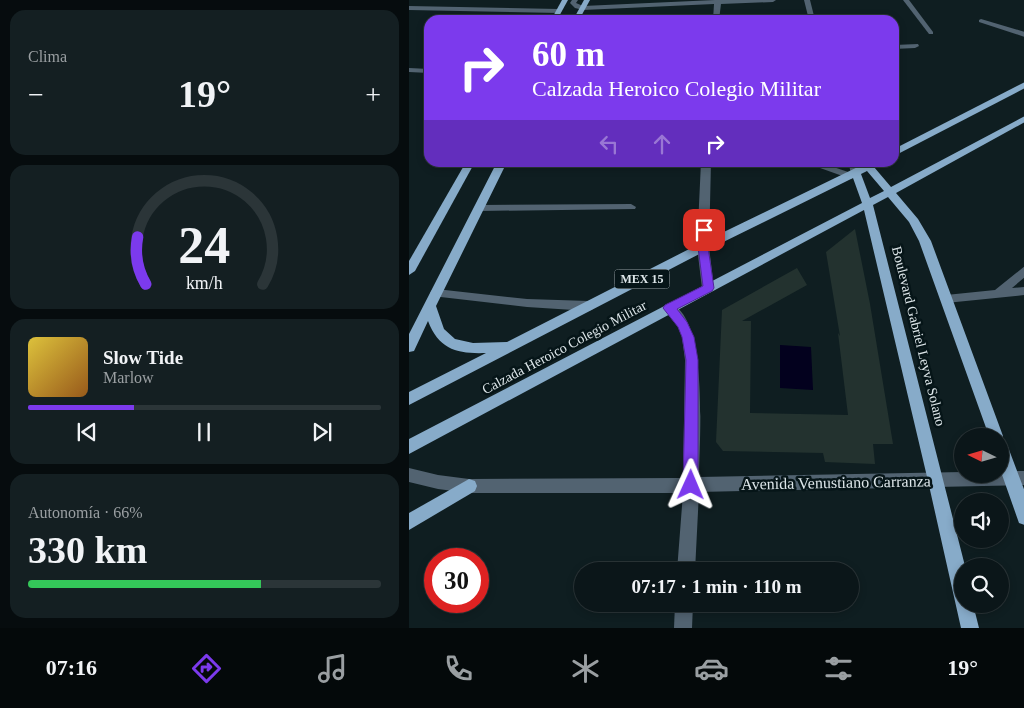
<!DOCTYPE html>
<html lang="es">
<head>
<meta charset="utf-8">
<style>
	body { margin:0; font-family:Georgia,serif; background:#141f22; color:#f1f3f6; height:100vh; display:flex; flex-direction:column; font-size:19px; white-space:nowrap }
	* { box-sizing:border-box; margin:0 }
	p { font-size:16px; color:#9a9fa2 }
	.icon { flex:none; width:28px; height:28px; fill:none; stroke:currentColor; stroke-width:2; stroke-linecap:round; stroke-linejoin:round }
	.map { position:relative; flex:1; overflow:hidden }
	.sheet { display:flex; flex-direction:column; gap:10px; padding:10px; background:#060c0e; width:409px }
	.sheet>* { flex:none }
	.guide { position:absolute; left:15px; top:15px; width:475px; height:152px; border-radius:15px; box-shadow:0 2px 8px #0003,0 0 0 1px #2b3538; background:#7c3aed; color:#fff; overflow:hidden }
	.needle { width:32px; rotate:275deg }
	.buttons { position:absolute; left:545px; top:428px; display:grid; gap:10px }
	.buttons a { display:grid; place-items:center; width:55px; height:55px; border-radius:50%; background:#0b1619; box-shadow:0 2px 8px #0003,0 0 0 1px #2b3538; font-size:25px }
	.speed { position:absolute; left:15px; top:548px; display:flex; gap:10px; font-size:25px; font-weight:700; text-align:center }
	.speed>* { display:grid; place-content:center; width:65px; height:65px; border-radius:50%; background:#0b1619; box-shadow:0 2px 8px #0003,0 0 0 1px #2b3538; line-height:1 }
	.speed .limit { border:8px solid #d22; background:#fff; color:#111 }
	.pin { position:absolute; display:grid; place-items:center; width:42px; height:42px; color:#fff; margin:-21px; border-radius:10px; box-shadow:0 2px 8px #0006 }
	.me { position:absolute; width:55px; margin:-28px; rotate:1deg; stroke-linejoin:round; filter:drop-shadow(0 0 4px #0008) }
	.turn { display:flex; align-items:center; gap:18px; height:105px; padding:0 25px; font-size:22px }
	.turn .icon { width:65px; height:65px; stroke-width:2.5 }
	.turn b { display:block; font-size:35px; line-height:42px }
	.lanes { display:flex; align-items:center; height:48px; padding:0 25px; background:#0003; justify-content:center; gap:25px; direction:ltr }
	.lanes .off { opacity:.35 }
	.big { font-size:38px; font-weight:700; line-height:1.1 }
	.sheet .card { flex:1; display:flex; flex-direction:column; justify-content:center; gap:8px; min-width:0; padding:0 18px; border-radius:15px; background:#141f22 }
	.sheet .dial { align-items:center; gap:0 }
	.dial svg { height:130px; overflow:visible; fill:none; stroke:#2b3538; stroke-width:7; stroke-linecap:round; text-anchor:middle }
	.dial text { fill:#f1f3f6; stroke:none }
	.song { display:flex; align-items:center; gap:15px }
	.cover { width:60px; height:60px; border-radius:8px; background:linear-gradient(135deg,hsl(50 70% 55%),hsl(30 70% 35%)) }
	.played { height:5px; border-radius:2px; background:linear-gradient(90deg,#7c3aed 30%,#2b3538 30%) }
	.keys { display:flex; justify-content:space-around; direction:ltr }
	.heat { display:flex; justify-content:space-between; align-items:center; font-size:28px; direction:ltr }
	.charge { height:8px; border-radius:4px; background:linear-gradient(90deg,#34c759 66%,#2b3538 0) }
	.trip { position:absolute; left:165px; top:562px; width:285px; height:50px; border-radius:25px; background:#0b1619; box-shadow:0 2px 8px #0003,0 0 0 1px #2b3538; font-weight:700; line-height:50px; text-align:center }
	.menu { display:flex; height:80px; justify-content:space-around; align-items:center; background:#04090a; color:#9a9fa2 }
	.menu .icon { width:35px; height:35px }
	.menu .selected { color:#7c3aed }
	.menu b { font-size:22px; color:#f1f3f6 }
	main { display:flex; flex:1; min-height:0 }
	.map>svg:first-child { display:block }
	.water { fill:#03011e }
	.building { fill:#23322f }
	.lines { fill:none; stroke-linecap:round; stroke-linejoin:round }
	.minor { fill:#526371; fill-rule:evenodd }
	.major { fill:#87abc9; fill-rule:evenodd }
	.route { fill:#7c3aed; stroke:#51269a }
	.labels { text-anchor:middle; stroke-width:5; stroke-linejoin:round; paint-order:stroke }
	.shield { fill:#061518; stroke:#9ca7aa; stroke-width:1 }
	.shield-label { font-size:12px; font-weight:bold; fill:#dde6e9 }
	.street-label { font-size:14px; fill:#dde6e9; stroke:#061518 }
	.near-street-label { font-size:16px; fill:#dde6e9; stroke:#061518 }
</style>
</head>
<body>
<main>
<section class="sheet">
<div class="card"><p>Clima</p>
<div class="heat"><a>−</a><b class="big">19°</b><a>+</a></div>
</div>
<div class="card dial"><svg viewBox="0 0 100 80">
<path d="M14 69A42 42 0 1 1 86 69"/>
<path d="M14 69A42 42 0 0 1 9 40" stroke="#7c3aed"/>
<text x="50" y="56" font-size="32" font-weight="700">24</text>
<text x="50" y="72" font-size="11">km/h</text>
</svg></div>
<div class="card">
<div class="song"><i class="cover"></i><div><b>Slow Tide</b><p>Marlow</p></div></div>
<div class="played"></div>
<div class="keys"><svg class="icon" aria-label="previous" viewBox="0 0 24 24"><path d="M18 5L8 12l10 7zM5 5v14"/></svg><svg class="icon" aria-label="pause" viewBox="0 0 24 24"><path d="M8 5v14M16 5v14"/></svg><svg class="icon" aria-label="next" viewBox="0 0 24 24"><path d="M6 5l10 7-10 7zM19 5v14"/></svg></div>
</div>
<div class="card"><p>Autonomía · 66%</p><b class="big">330 km</b><div class="charge"></div></div>
</section>
<div class="map">
<svg width="616" height="628" viewBox="0 0 616 628">
	<rect width="100%" height="100%" fill="#0f1e21"/>
	<path class="water" d="M371,345l31,2 2,43 -33,-2z"/>
	<path class="building" d="M446,229l15,75 23,140h-20l2,20 -50,-2 -2,-9 -100,-2 -7,-9 6,-132 75,-42 10,17 -65,36h9l-1,92 98,2 -10,-82 2,3 -14,-84z"/>
	<g class="lines">
		<g class="minor">
			<path d="M163,0h6l-2,3 7,3 132,-6h61l-3,2 -52,2 -2,16h-6l1,-16 -131,6 -8,-2 -5,-5z"/>
			<path d="M395,0h6l5,20h-6z"/>
			<path d="M494,0h6l24,32v2h-4z"/>
			<path d="M0,6l150,3 3,2 -3,2 -150,-3z"/>
			<path d="M572,19l44,13v5l-46,-15v-2z"/>
			<path d="M509,44l1,2 -4,2 -21,1v-4z"/>
			<path d="M0,68l20,1v4l-20,-1z"/>
			<path d="M292,162h10l-2,85 5,41 -6,4 -6,-4 -5,-41z"/>
			<path d="M410,162l32,11 -3,-11h10l3,12 -10,5 -45,-16z"/>
			<path d="M222,204l5,3 -1,2 -156,2 -5,-3 5,-3z"/>
			<path d="M616,266v11l-13,11 13,-1v8l-79,8 -6,-4 6,-4 49,-5z"/>
			<path d="M27,289l91,10 62,2 4,2 2,3 -2,3 -4,2 -62,-4 -95,-11 -2,-3 2,-3z"/>
			<path d="M260,303c41,13 30,139 30,174l264,-5v2h37v-3h25v14l-326,7 -4,79h-18l6,-78h-214l-31,-4 -29,-7v-14l29,7 31,4 214,-1 2,-118 -3,-23 -4,-10 -15,-19 2,-3z"/>
			<path d="M266,604h18l-1,24h-18z"/>
		</g>
		<g class="major">
			<path d="M153,0h6l-11,20h-6z"/>
			<path d="M175,0h6l-11,20h-6z"/>
			<path d="M616,82v6l-131,68v-7z"/>
			<path d="M616,116v6l-129,71 22,26 13,22 72,195 -2,5 4,1 3,5 17,45v33l-6,-2 -19,-54v-33h-11l-70,-195 -10,-19 -21,-25 -15,8 92,361h-2v38h10l6,24h-18l-33,-147 -64,-271 -455,244v-15l453,-236 -9,-25 -146,72 -298,155v-13l77,-39c-28,1 -47,-3 -58,-32l-14,30 -5,1v-18l88,-172h10l-71,144 8,23 11,10 18,4 34,-1 192,-98 169,-82h13l-7,5 17,20zM458,171l17,20 -14,7 -9,-24z"/>
			<path d="M57,162h9l-60,109 -6,4v-14z"/>
			<path d="M60,479l6,2 2,5 -2,5 -66,39v-17z"/>
		</g>
	</g>
	<path class="route" d="M295,227l5,3 -1,17 6,41 -2,3 -35,18 10,13 7,15 4,23v125l-2,5 -5,2 -5,-2 -3,-5 3,-125 -4,-23 -4,-10 -15,-19 2,-3 38,-19 -5,-39 1,-17z"/>
	<g class="labels">
		<rect class="shield" x="205.5" y="269.5" width="55" height="19" rx="4"/>
		<g class="shield-label">
			<text x="233" y="283">MEX 15</text>
		</g>
		<g class="street-label">
			<text transform="translate(510 336) rotate(76)" y="5">Boulevard Gabriel Leyva Solano</text>
			<text transform="translate(155 347) rotate(-28)" y="5">Calzada Heroico Colegio Militar</text>
		</g>
		<g class="near-street-label">
			<text transform="translate(427 482) rotate(-1)" y="6">Avenida Venustiano Carranza</text>
		</g>
	</g>
</svg>
<div class="buttons">
<a><svg class="needle" viewBox="-14 -14 28 28"><path d="M0-13l5 13h-10z" fill="#e53935"/><path d="M0 13l5-13h-10z" fill="#9a9fa2"/></svg></a>
<a><svg class="icon" aria-label="sound" viewBox="0 0 24 24"><path d="M4 9h4l5-4v14l-5-4H4zM17 9q2 3 0 6"/></svg></a>
<a><svg class="icon" aria-label="search" viewBox="0 0 24 24"><circle cx="10" cy="10" r="6"/><path d="M15 15l6 6"/></svg></a>
</div>
<div class="speed"><div class="limit">30</div></div>
<div class="pin" style="left:295px;top:230px;background:#d93025"><svg class="icon" aria-label="arrive" viewBox="0 0 24 24"><path d="M6 21V4h12l-3 4 3 4H6"/></svg></div>
<svg class="me" style="left:282px;top:485px" viewBox="-20 -20 40 40"><path d="M0-17L14 15 0 8-14 15z" fill="#7c3aed" stroke="#fff" stroke-width="4"/></svg>
<div class="trip">07:17 · 1 min · 110 m</div>
<div class="guide">
<div class="turn"><svg class="icon" aria-label="right" viewBox="0 0 24 24"><path d="M7 20v-9h11M14 6l5 5-5 5"/></svg><div><b>60 m</b>Calzada Heroico Colegio Militar</div></div>
<div class="lanes"><svg class="icon off" aria-label="left" viewBox="0 0 24 24"><path d="M17 20v-9H6M10 6l-5 5 5 5"/></svg><svg class="icon off" aria-label="ahead" viewBox="0 0 24 24"><path d="M12 20V5M6 11l6-6 6 6"/></svg><svg class="icon" aria-label="right" viewBox="0 0 24 24"><path d="M7 20v-9h11M14 6l5 5-5 5"/></svg></div>
</div>
</div>
</main>
<nav class="menu">
<b>07:16</b>
<svg class="icon selected" aria-label="directions" viewBox="0 0 24 24"><path d="M12 3l9 9-9 9-9-9zM9 14v-3h6M13 9l2 2-2 2"/></svg>
<svg class="icon" aria-label="music" viewBox="0 0 24 24"><path d="M9 18V5l10-2v13"/><circle cx="6" cy="18" r="3"/><circle cx="16" cy="16" r="3"/></svg>
<svg class="icon" aria-label="phone" viewBox="0 0 24 24"><path d="M5 4h4l2 5-3 2q2 4 5 5l2-3 5 2v4C11 20 4 13 5 4z"/></svg>
<svg class="icon" aria-label="climate" viewBox="0 0 24 24"><path d="M12 3v18M4 7l16 10M4 17L20 7"/></svg>
<svg class="icon" aria-label="car" viewBox="0 0 24 24"><path d="M5 17H2v-5l4-1 3-4h7l3 4 3 1v5h-3M9 17h6M6 11h13"/><circle cx="7" cy="17" r="2"/><circle cx="17" cy="17" r="2"/></svg>
<svg class="icon" aria-label="filters" viewBox="0 0 24 24"><path d="M4 7h16M4 17h16"/><circle cx="9" cy="7" r="2"/><circle cx="15" cy="17" r="2"/></svg>
<b>19°</b>
</nav>
</body>
</html>
